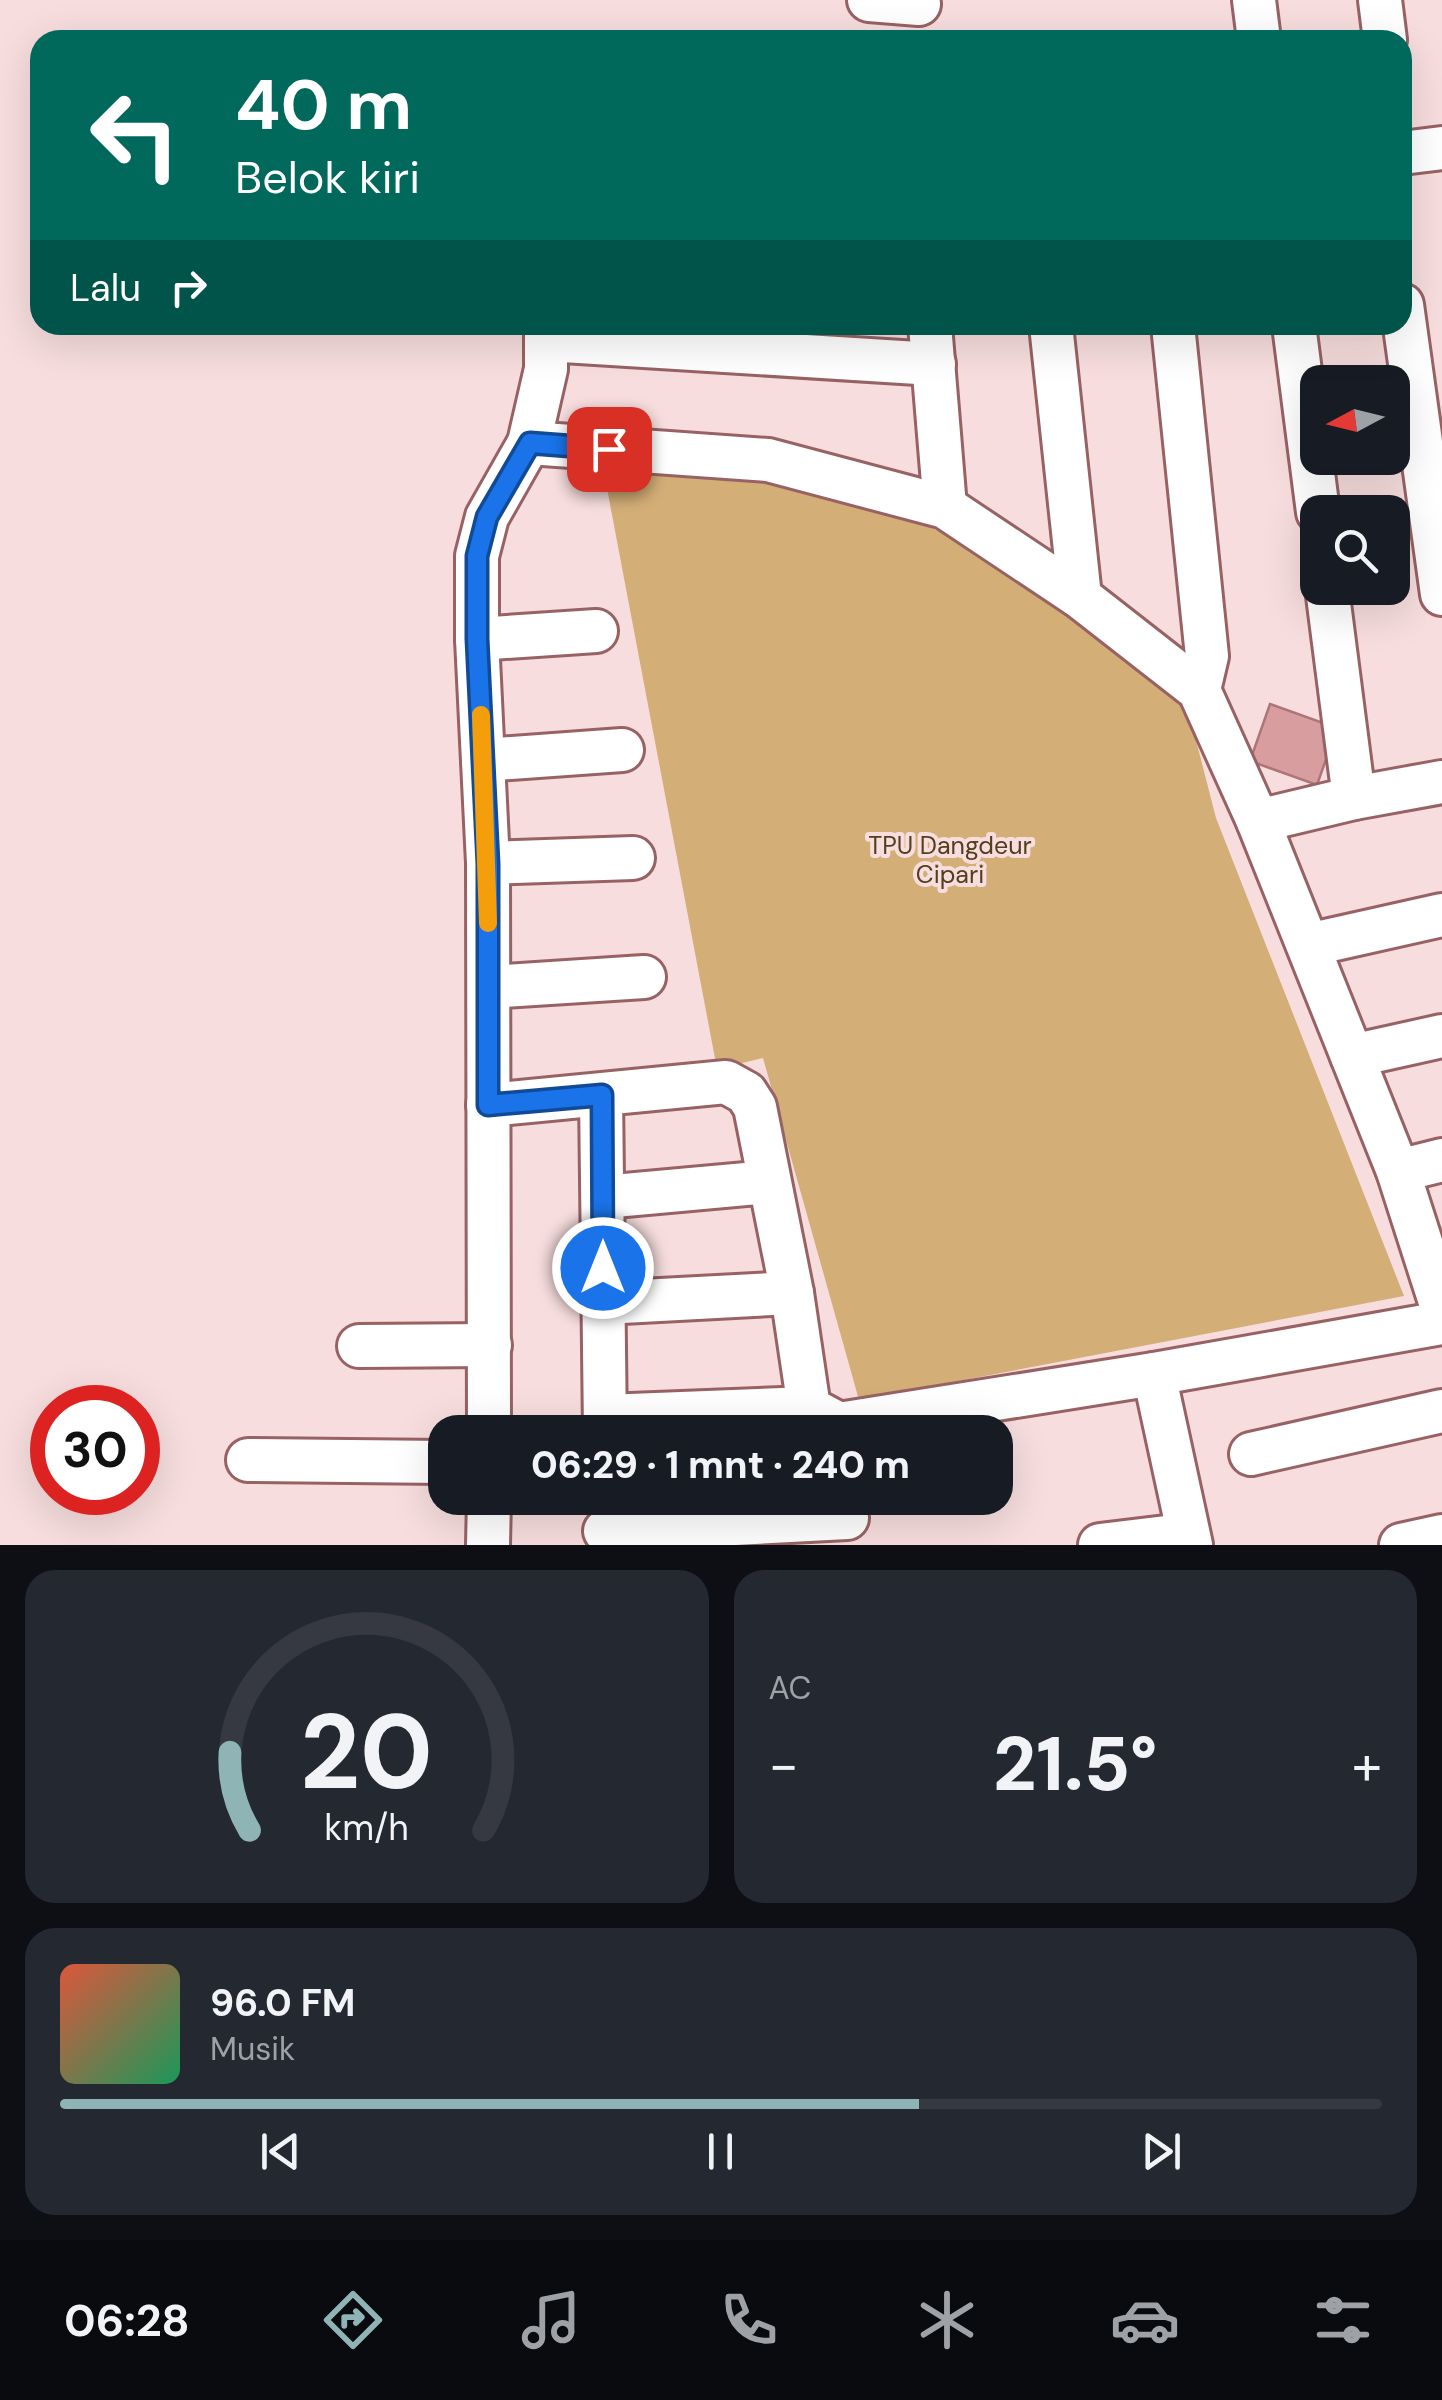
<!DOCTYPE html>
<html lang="id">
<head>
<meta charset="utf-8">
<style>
	body { margin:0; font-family:"DM Sans",sans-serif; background:#242831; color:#f1f3f6; height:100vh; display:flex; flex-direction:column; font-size:38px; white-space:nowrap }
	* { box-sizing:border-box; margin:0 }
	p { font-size:32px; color:#9ea1a6 }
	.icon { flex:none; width:55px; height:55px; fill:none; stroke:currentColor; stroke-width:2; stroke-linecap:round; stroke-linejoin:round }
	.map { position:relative; height:1545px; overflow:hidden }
	.details { display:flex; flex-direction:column; gap:25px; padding:25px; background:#0d0f14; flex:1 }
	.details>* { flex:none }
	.top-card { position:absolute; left:30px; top:30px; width:1382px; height:305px; border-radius:30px; box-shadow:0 10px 40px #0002; background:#00695c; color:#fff; overflow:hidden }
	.needle { width:65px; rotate:263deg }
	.buttons { position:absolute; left:1300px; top:365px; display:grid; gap:20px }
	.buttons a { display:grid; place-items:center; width:110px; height:110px; border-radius:20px; background:#171b24; box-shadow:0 10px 40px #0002; font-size:50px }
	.speed { position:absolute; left:30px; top:1385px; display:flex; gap:20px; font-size:50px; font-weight:700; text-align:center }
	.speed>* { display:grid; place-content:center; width:130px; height:130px; border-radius:50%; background:#171b24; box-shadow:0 10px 40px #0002; line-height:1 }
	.speed .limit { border:15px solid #d22; background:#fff; color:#111 }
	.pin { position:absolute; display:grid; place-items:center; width:85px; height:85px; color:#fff; margin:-42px; border-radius:20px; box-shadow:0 5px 15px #0006 }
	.me { position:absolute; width:110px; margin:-55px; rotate:0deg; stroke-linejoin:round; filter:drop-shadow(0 0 8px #0008) }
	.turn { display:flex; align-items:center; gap:35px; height:210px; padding:0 40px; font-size:45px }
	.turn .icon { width:130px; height:130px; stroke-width:2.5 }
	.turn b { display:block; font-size:70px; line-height:85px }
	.then { display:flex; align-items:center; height:95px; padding:0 40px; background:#0003; gap:20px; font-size:38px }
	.big { font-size:75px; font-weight:800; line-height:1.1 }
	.details .card { flex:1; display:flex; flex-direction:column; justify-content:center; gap:15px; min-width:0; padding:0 35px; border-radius:30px; background:#242831 }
	.details .dial { align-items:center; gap:0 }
	.dial svg { height:260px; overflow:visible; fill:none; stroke:#363941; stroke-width:7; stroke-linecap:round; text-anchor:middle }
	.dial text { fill:#f1f3f6; stroke:none }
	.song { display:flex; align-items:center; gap:30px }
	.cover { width:120px; height:120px; border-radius:15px; background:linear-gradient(135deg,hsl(10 70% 55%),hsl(150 70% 35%)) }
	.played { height:10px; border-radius:5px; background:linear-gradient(90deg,#8fb4b6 65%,#363941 65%) }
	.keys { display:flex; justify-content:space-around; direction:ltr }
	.heat { display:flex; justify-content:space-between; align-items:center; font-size:55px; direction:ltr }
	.details .tiles { flex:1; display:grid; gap:25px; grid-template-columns:1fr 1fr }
	.card:last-child { grid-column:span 2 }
	.trip { position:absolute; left:428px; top:1415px; width:585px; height:100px; border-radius:30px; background:#171b24; box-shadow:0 10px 40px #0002; font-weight:800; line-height:100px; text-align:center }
	.tabs { display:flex; height:160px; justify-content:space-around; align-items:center; background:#090b0e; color:#9ea1a6 }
	.tabs .icon { width:70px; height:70px }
	.tabs .current { color:#8fb4b6 }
	.tabs b { font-size:45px; color:#f1f3f6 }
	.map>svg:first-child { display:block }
	.green { fill:#d3ae77 }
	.building { fill:#d89d9e; stroke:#ad7577; stroke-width:2.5 }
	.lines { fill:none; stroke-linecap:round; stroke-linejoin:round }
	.minor-casing { stroke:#986264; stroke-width:48 }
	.minor { stroke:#fff; stroke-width:42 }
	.route-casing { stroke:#114b97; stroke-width:25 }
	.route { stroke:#1a73e8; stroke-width:18 }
	.slow { stroke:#f59e0b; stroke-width:18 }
	.labels { text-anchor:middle; stroke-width:8; stroke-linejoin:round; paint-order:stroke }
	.park-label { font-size:25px; fill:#533e1b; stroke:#f7dddd }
</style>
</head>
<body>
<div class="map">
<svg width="1442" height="1545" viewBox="0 0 1442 1545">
	<rect width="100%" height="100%" fill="#f7dddd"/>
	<path class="green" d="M602,462l219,16 243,110 116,90 36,140 188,478 -545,104 -96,-342 -46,11z"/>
	<path class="building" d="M1270,704l67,24 -20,57 -67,-24z"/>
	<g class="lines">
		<defs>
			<g id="minor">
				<path d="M869,0l50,4"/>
				<path d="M1254,0l5,40"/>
				<path d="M1380,0l5,40"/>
				<path d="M1402,153l40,-5"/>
				<path d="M1402,305l40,289"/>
				<path d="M930,325l15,182"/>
				<path d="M1051,325l29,272"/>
				<path d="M1173,325l34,331 -8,34"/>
				<path d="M1294,325l24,187"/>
				<path d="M547,340l387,24"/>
				<path d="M529,443l239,17 177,47 135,90 119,93 59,131 140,350 44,137"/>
				<path d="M1327,588l27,210"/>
				<path d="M477,639l119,-8"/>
				<path d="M483,760l139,-10"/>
				<path d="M1258,821l96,-23 88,-16"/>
				<path d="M488,863l145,-5"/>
				<path d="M1308,945l134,-30"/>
				<path d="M489,987l155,-10"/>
				<path d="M1352,1056l90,-20"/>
				<path d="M601,1095l4,337"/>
				<path d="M488,1105l238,-23 20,11 9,14 37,186 17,115 30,16 315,-50 288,-51"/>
				<path d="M1398,1171l44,-11"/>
				<path d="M603,1197l165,-15"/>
				<path d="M603,1303l189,-10"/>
				<path d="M359,1346l131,-1"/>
				<path d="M1154,1374l37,171"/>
				<path d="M605,1416l204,-8"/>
				<path d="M489,1432l-1,-569 -11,-224v-83l10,-39 42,-74 17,-74v-44"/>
				<path d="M1251,1454l191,-43"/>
				<path d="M248,1460l197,2"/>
				<path d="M605,1531l242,-13"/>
				<path d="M488,1545l1,-47"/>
				<path d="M1100,1545l66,-8"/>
				<path d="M1401,1545l41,-9"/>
			</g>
		</defs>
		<use href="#minor" class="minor-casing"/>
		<use href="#minor" class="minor"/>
	</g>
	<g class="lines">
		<defs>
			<path id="route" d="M603,1268l-1,-173 -114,10v-241l-11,-225v-83l10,-39 43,-74 79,6"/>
		</defs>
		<use href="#route" class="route-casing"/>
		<use href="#route" class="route"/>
		<path class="slow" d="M481,715l7,208"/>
	</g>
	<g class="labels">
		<g class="park-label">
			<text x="950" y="854">TPU Dangdeur<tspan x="950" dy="29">Cipari</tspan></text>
		</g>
	</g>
</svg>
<div class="buttons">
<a><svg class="needle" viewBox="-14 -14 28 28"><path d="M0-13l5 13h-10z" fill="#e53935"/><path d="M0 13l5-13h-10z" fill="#9ea1a6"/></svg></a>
<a><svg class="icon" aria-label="search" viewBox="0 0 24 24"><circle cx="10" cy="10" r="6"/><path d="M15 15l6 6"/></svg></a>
</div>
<div class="speed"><div class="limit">30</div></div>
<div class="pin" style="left:609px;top:449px;background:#d93025"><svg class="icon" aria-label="arrive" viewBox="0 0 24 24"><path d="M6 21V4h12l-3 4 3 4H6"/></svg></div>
<svg class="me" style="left:603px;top:1268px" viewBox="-20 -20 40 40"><circle r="17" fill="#1a73e8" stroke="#fff" stroke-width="3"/><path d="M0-11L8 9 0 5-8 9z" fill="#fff"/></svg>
<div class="trip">06:29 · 1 mnt · 240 m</div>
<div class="top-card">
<div class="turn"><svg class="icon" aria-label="left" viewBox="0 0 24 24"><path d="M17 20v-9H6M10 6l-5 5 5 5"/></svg><div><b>40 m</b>Belok kiri</div></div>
<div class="then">Lalu<svg class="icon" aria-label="right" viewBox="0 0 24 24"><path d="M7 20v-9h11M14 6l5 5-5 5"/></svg></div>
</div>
</div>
<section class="details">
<div class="tiles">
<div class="card dial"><svg viewBox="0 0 100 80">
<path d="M14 69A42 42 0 1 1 86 69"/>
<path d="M14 69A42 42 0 0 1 8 45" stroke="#8fb4b6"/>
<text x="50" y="56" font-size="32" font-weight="700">20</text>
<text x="50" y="72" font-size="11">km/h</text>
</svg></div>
<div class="card"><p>AC</p>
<div class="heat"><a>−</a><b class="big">21.5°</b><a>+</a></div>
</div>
<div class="card">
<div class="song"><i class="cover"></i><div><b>96.0 FM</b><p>Musik</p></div></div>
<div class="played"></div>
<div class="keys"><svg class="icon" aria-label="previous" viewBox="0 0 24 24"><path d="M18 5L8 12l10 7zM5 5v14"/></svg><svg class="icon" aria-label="pause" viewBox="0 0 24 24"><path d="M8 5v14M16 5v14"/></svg><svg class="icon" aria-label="next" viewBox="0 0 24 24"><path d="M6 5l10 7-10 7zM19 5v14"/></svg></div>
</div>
</div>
</section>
<nav class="tabs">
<b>06:28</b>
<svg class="icon current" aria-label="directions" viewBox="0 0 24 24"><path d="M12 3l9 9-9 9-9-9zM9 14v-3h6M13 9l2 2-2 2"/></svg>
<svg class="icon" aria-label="music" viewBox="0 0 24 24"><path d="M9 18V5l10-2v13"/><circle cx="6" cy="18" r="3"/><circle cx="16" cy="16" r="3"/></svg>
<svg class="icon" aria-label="phone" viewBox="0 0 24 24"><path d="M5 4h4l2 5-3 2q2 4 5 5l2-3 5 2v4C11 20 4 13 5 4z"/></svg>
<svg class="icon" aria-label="climate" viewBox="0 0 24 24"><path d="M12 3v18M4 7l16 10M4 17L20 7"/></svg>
<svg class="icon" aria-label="car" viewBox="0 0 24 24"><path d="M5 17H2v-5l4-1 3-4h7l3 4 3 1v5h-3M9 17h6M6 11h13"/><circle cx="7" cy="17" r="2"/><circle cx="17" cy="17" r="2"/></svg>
<svg class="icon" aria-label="filters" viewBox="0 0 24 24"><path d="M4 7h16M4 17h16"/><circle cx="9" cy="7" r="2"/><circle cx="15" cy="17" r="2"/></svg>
</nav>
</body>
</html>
